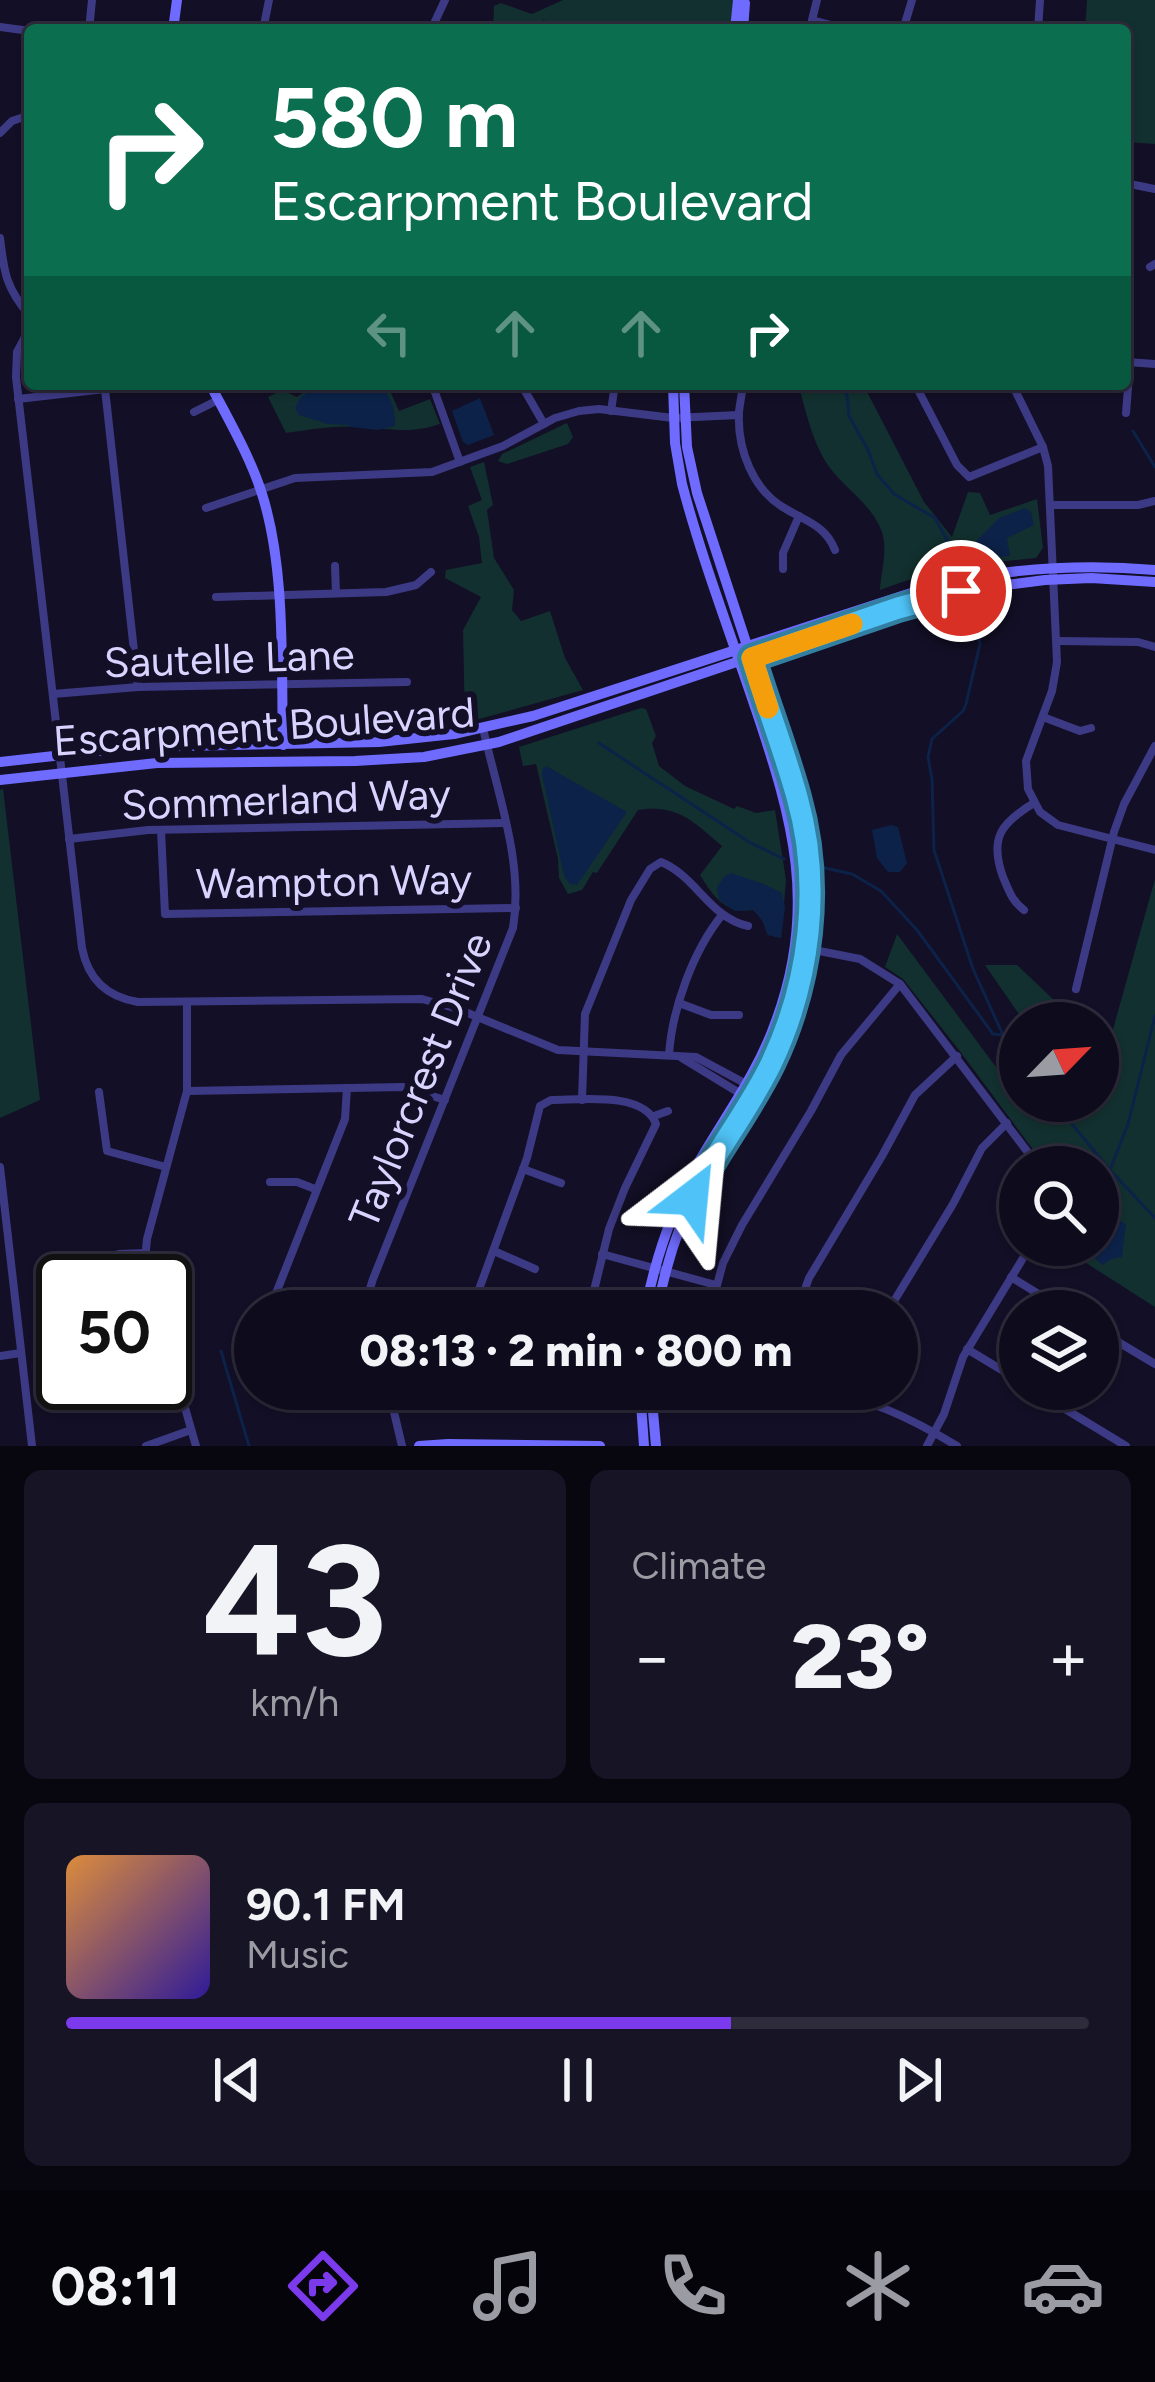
<!DOCTYPE html>
<html lang="en">
<head>
<meta charset="utf-8">
<style>
	body { margin:0; font-family:Figtree,sans-serif; background:#171425; color:#f1f3f6; height:100vh; display:flex; flex-direction:column; font-size:45px; white-space:nowrap }
	* { box-sizing:border-box; margin:0 }
	p { font-size:39px; color:#9b9ba3 }
	.icon { flex:none; width:66px; height:66px; fill:none; stroke:currentColor; stroke-width:2; stroke-linecap:round; stroke-linejoin:round }
	.map { position:relative; height:1446px; overflow:hidden }
	.side { display:flex; flex-direction:column; gap:24px; padding:24px; background:#08060f; flex:1 }
	.side>* { flex:none }
	.top-card { position:absolute; left:24px; top:24px; width:1107px; height:366px; border-radius:12px; box-shadow:0 3px 9px #0004,0 0 0 3px #2e2b3b; background:#0b6e4f; color:#fff; overflow:hidden }
	.needle { width:78px; rotate:65deg }
	.buttons { position:absolute; left:999px; top:1002px; display:grid; gap:24px }
	.buttons a { display:grid; place-items:center; width:120px; height:120px; border-radius:50%; background:#0e0b1c; box-shadow:0 3px 9px #0004,0 0 0 3px #2e2b3b; font-size:60px }
	.speed { position:absolute; left:36px; top:1254px; display:flex; gap:24px; font-size:60px; font-weight:700; text-align:center }
	.speed>* { display:grid; place-content:center; width:156px; height:156px; border-radius:50%; background:#0e0b1c; box-shadow:0 3px 9px #0004,0 0 0 3px #2e2b3b; line-height:1 }
	.speed .limit { border:6px solid #111; border-radius:18px; background:#fff; color:#111 }
	.pin { position:absolute; display:grid; place-items:center; width:102px; height:102px; color:#fff; margin:-51px; border:6px solid #fff; border-radius:50%; box-shadow:0 3px 12px #0007 }
	.me { position:absolute; width:132px; margin:-66px; rotate:29deg; stroke-linejoin:round; filter:drop-shadow(0 0 9px #0008) }
	.turn { display:flex; align-items:center; gap:42px; height:252px; padding:0 48px; font-size:54px }
	.turn .icon { width:156px; height:156px; stroke-width:2.5 }
	.turn b { display:block; font-size:84px; line-height:102px }
	.lanes { display:flex; align-items:center; height:114px; padding:0 48px; background:#0003; justify-content:center; gap:60px; direction:ltr }
	.lanes .off { opacity:.35 }
	.big { font-size:90px; font-weight:800; line-height:1.1 }
	.side .widget { flex:1; display:flex; flex-direction:column; justify-content:center; gap:18px; min-width:0; padding:0 42px; border-radius:18px; background:#171425 }
	.side .dial { align-items:center; gap:0 }
	.dial b { font-size:156px; line-height:1 }
	.song { display:flex; align-items:center; gap:36px }
	.cover { width:144px; height:144px; border-radius:18px; background:linear-gradient(135deg,hsl(30 70% 55%),hsl(250 70% 35%)) }
	.played { height:12px; border-radius:6px; background:linear-gradient(90deg,#7c3aed 65%,#2e2b3b 65%) }
	.keys { display:flex; justify-content:space-around; direction:ltr }
	.heat { display:flex; justify-content:space-between; align-items:center; font-size:66px; direction:ltr }
	.side .tiles { flex:1; display:grid; gap:24px; grid-template-columns:1fr 1fr }
	.widget:last-child { grid-column:span 2 }
	.trip { position:absolute; left:234px; top:1290px; width:684px; height:120px; border-radius:60px; background:#0e0b1c; box-shadow:0 3px 9px #0004,0 0 0 3px #2e2b3b; font-weight:800; line-height:120px; text-align:center }
	.menu { display:flex; height:192px; justify-content:space-around; align-items:center; background:#06040b; color:#9b9ba3 }
	.menu .icon { width:84px; height:84px }
	.menu .active { color:#7c3aed }
	.menu b { font-size:54px; color:#f1f3f6 }
	.map>svg:first-child { display:block }
	.green { fill:#12302f }
	.water { fill:#0c2248 }
	.lines { fill:none; stroke-linecap:round; stroke-linejoin:round }
	.stream { stroke:#0c2248; stroke-width:3 }
	.street { stroke:#3d3a85; stroke-width:8 }
	.secondary { stroke:#6f6bff; stroke-width:10 }
	.route-casing { stroke:#337fa1; stroke-width:30 }
	.route { stroke:#4fc3f7; stroke-width:21 }
	.slow { stroke:#f59e0b; stroke-width:21 }
	.labels { text-anchor:middle; stroke-width:12; stroke-linejoin:round; paint-order:stroke }
	.street-label { font-size:42px; fill:#d9d4ff; stroke:#130f26 }
</style>
</head>
<body>
<div class="map">
<svg width="1155" height="1446" viewBox="0 0 1155 1446">
	<rect width="100%" height="100%" fill="#130f26"/>
	<g class="green">
		<path d="M563,0h173l-4,30h-178l-10,-10 -13,10h-38l1,-24 7,-3 31,11z"/>
		<path d="M1087,0h68v144l-30,-2v-112h-40z"/>
		<path d="M316,384h71l12,27 31,-12 10,25c-30,10 -47,5 -76,3 -26,-2 -52,2 -78,6l-18,-36 14,-7 15,7z"/>
		<path d="M798,384h65l61,118 28,35 16,-45 12,1 10,22 47,-16 6,49 -7,10c-52,5 -107,13 -156,32 1,-20 8,-38 2,-58 -9,-25 -31,-39 -48,-59 -21,-25 -27,-59 -36,-89z"/>
		<path d="M567,423l6,14 -5,7 -61,20 -9,-3 4,-7z"/>
		<path d="M484,462l9,43 -6,5 7,48 20,32 -2,20 9,11 29,-10 15,47 18,32 -118,33 -2,-93 18,-33 -36,-19 1,-8 36,-7 -3,-26 -11,-31 14,-6 -12,-33z"/>
		<path d="M641,708l5,1 10,27 -4,7 7,23 26,20 49,23 3,-3 19,7 19,-3 11,70 -5,58 -13,-3 -6,-15 -9,-10c-27,4 -39,-12 -53,-35l22,-29c-29,-24 -43,-42 -84,-36l-41,63 -4,-1 -11,18 -14,4 -9,-16 -1,-19 -22,-95 -13,2 -4,-19z"/>
		<path d="M3,789l37,311 -40,18v-328z"/>
		<path d="M1155,879v428l-72,-46 11,-16h4v-5l6,-9 -6,-12v-52h-52l-87,-117 -56,-71 -18,-12 12,-33 134,180 4,-13h63v-59l12,-2z"/>
		<path d="M985,965h32l56,53 -2,5h-46z"/>
	</g>
	<g class="water">
		<path d="M320,384c38,0 76,-11 75,42l-17,4 -28,-3 -1,-2 -21,-1 -29,-9 -4,-7 6,-11z"/>
		<path d="M480,398l14,37 -26,10 -5,-3 -11,-31z"/>
		<path d="M1025,508l6,4 3,13 -27,13 3,18 -38,3 1,-15 26,-26z"/>
		<path d="M546,766l81,46 -50,73 -7,-1 -6,-8 -22,-101v-5z"/>
		<path d="M891,825l7,2 9,36 -7,9h-12l-11,-14 -5,-28z"/>
		<path d="M731,873l33,11 18,9 3,15 -4,30 -13,-3 -6,-15 -9,-10 -18,1 -16,-11 -2,-13 7,-10z"/>
		<path d="M1104,1213l22,11 -4,33 -11,2 -8,6 -8,-6z"/>
	</g>
	<g class="lines">
		<g class="stream">
			<path d="M843,384l4,11 2,21 19,34 9,24 17,20 41,24 28,51"/>
			<path d="M1133,431l22,36"/>
			<path d="M970,599l10,45 -14,60 -3,7 -31,28 -4,18 4,22 2,71 39,119 30,66 17,23"/>
			<path d="M599,743l150,99 35,17"/>
			<path d="M816,866l36,8 29,17 36,39 76,104 10,1"/>
			<path d="M1155,1016l-27,108 -18,46 45,48"/>
			<path d="M1053,1101l56,68"/>
			<path d="M221,1351l28,95"/>
		</g>
		<g class="street">
			<path d="M817,0l-5,20 38,10"/>
			<path d="M0,27l30,4"/>
			<path d="M89,30l3,-30"/>
			<path d="M263,30l6,-30"/>
			<path d="M431,30l14,-30"/>
			<path d="M903,30l9,-30"/>
			<path d="M1038,30l2,-30"/>
			<path d="M0,133l12,-12 18,-6"/>
			<path d="M1125,183l30,6"/>
			<path d="M0,238c4,35 6,50 30,78"/>
			<path d="M1150,267l5,-3"/>
			<path d="M30,327l-13,25 -1,25 66,571c6,31 25,49 56,54l284,-3 36,10 100,41 138,7 54,29"/>
			<path d="M1127,362l28,2"/>
			<path d="M432,384l28,78"/>
			<path d="M521,384l23,40"/>
			<path d="M743,384c-1,9 -3,19 -4,28 -2,37 14,79 47,97 20,12 40,17 49,41"/>
			<path d="M915,384l42,81 12,12 74,-30"/>
			<path d="M1012,384l31,63 5,19 9,196 -5,29 -26,70 2,28 12,23 18,13 97,25"/>
			<path d="M18,399l87,-10 33,298"/>
			<path d="M611,411l4,-27"/>
			<path d="M194,412l24,-12"/>
			<path d="M1126,413l4,-51"/>
			<path d="M1050,505h88l17,-4"/>
			<path d="M206,508l89,-30 137,-6 71,-26 52,-28 24,-7 20,-2 74,9 66,-3"/>
			<path d="M335,566l1,27"/>
			<path d="M783,569v-16l16,-37"/>
			<path d="M216,597l170,-5 30,-7 15,-13"/>
			<path d="M1058,641l80,1 17,5"/>
			<path d="M53,694l85,-7 269,-5"/>
			<path d="M1043,717l37,14 11,-3"/>
			<path d="M161,830l4,84 351,-6"/>
			<path d="M69,839l79,-9 356,-7"/>
			<path d="M1024,910c-12,-9 -15,-19 -21,-33 -14,-39 -2,-54 31,-74"/>
			<path d="M804,948l56,11 40,25 139,183"/>
			<path d="M1076,989l38,-157 10,-28 31,-58"/>
			<path d="M679,1003l32,12h28"/>
			<path d="M669,1055c3,-46 24,-104 53,-140"/>
			<path d="M682,1058l59,36"/>
			<path d="M187,1091l216,-4 42,13"/>
			<path d="M99,1092l8,59 59,16"/>
			<path d="M582,1100l3,-86 46,-114 19,-31 11,-7c35,14 49,56 87,64"/>
			<path d="M654,1116l14,-5"/>
			<path d="M0,1167l32,279"/>
			<path d="M523,1169l38,14"/>
			<path d="M270,1182h27l18,7"/>
			<path d="M494,1251l41,18"/>
			<path d="M119,1254l26,-1"/>
			<path d="M602,1254l114,31"/>
			<path d="M1011,1277l55,34"/>
			<path d="M149,1281l-4,-21 2,-21 40,-148v-89"/>
			<path d="M269,1311l76,-192 2,-31"/>
			<path d="M363,1311l10,-32 140,-351c11,-67 -16,-135 -30,-200"/>
			<path d="M474,1311v-8l53,-145 13,-52 11,-6c29,0 93,-9 105,24l-31,64 -16,41 -20,82"/>
			<path d="M710,1311l13,-48 19,-38 69,-114 30,-56 59,-71"/>
			<path d="M797,1311l12,-33 73,-122 33,-61 42,-39"/>
			<path d="M888,1311l65,-107 29,-56 25,-25"/>
			<path d="M1098,1330l57,34"/>
			<path d="M165,1338l31,108"/>
			<path d="M967,1349l53,32"/>
			<path d="M0,1356l21,-3"/>
			<path d="M288,1389l9,15 9,5 65,-20"/>
			<path d="M385,1389l9,23 8,34"/>
			<path d="M811,1389c54,7 100,29 146,57"/>
			<path d="M1032,1389l94,57"/>
			<path d="M146,1446l45,-16"/>
			<path d="M927,1446l17,-32 19,-57 68,-112"/>
		</g>
		<g class="secondary">
			<path d="M173,30l4,-30"/>
			<path d="M735,30l3,-30"/>
			<path d="M743,30l2,-27"/>
			<path d="M210,384c18,35 40,72 52,110 24,75 19,172 21,251"/>
			<path d="M0,762l134,-15 245,-5 75,-8 79,-18 409,-133c71,-15 141,-19 213,-13"/>
			<path d="M0,780l157,-17 198,-2 69,-4 75,-15 374,-126 88,-25 84,-11 46,-2 64,4"/>
			<path d="M645,1311c10,-51 26,-100 52,-146 27,-47 61,-92 79,-144 42,-114 17,-201 -20,-311 -25,-75 -54,-150 -74,-226l-7,-41 -2,-59"/>
			<path d="M657,1311c8,-43 20,-84 41,-123 21,-41 49,-78 70,-120 44,-85 49,-178 29,-270l-100,-305 -10,-46 -3,-63"/>
			<path d="M640,1389l4,57"/>
			<path d="M651,1389l5,57"/>
			<path d="M419,1446l29,-2 152,2"/>
		</g>
	</g>
	<g class="lines">
		<defs>
			<path id="route" d="M692,1198c23,-46 56,-87 79,-134 39,-82 51,-179 26,-267 -13,-47 -31,-93 -45,-139l146,-50 63,-17"/>
		</defs>
		<use href="#route" class="route-casing"/>
		<use href="#route" class="route"/>
		<path class="slow" d="M768,708l-16,-50 100,-34"/>
	</g>
	<g class="labels">
		<g class="street-label">
			<text transform="translate(229 658) rotate(-2)" y="15">Sautelle Lane</text>
			<text transform="translate(264 726) rotate(-4)" y="15">Escarpment Boulevard</text>
			<text transform="translate(286 799) rotate(-2)" y="15">Sommerland Way</text>
			<text transform="translate(334 881) rotate(-1)" y="15">Wampton Way</text>
			<text transform="translate(420 1080) rotate(-68)" y="15">Taylorcrest Drive</text>
		</g>
	</g>
</svg>
<div class="buttons">
<a><svg class="needle" viewBox="-14 -14 28 28"><path d="M0-13l5 13h-10z" fill="#e53935"/><path d="M0 13l5-13h-10z" fill="#9b9ba3"/></svg></a>
<a><svg class="icon" aria-label="search" viewBox="0 0 24 24"><circle cx="10" cy="10" r="6"/><path d="M15 15l6 6"/></svg></a>
<a><svg class="icon" aria-label="layers" viewBox="0 0 24 24"><path d="M12 4l9 5-9 5-9-5zM3 14l9 5 9-5"/></svg></a>
</div>
<div class="speed"><div class="limit">50</div></div>
<div class="pin" style="left:961px;top:591px;background:#d93025"><svg class="icon" aria-label="arrive" viewBox="0 0 24 24"><path d="M6 21V4h12l-3 4 3 4H6"/></svg></div>
<svg class="me" style="left:692px;top:1198px" viewBox="-20 -20 40 40"><path d="M0-17L14 15 0 8-14 15z" fill="#4fc3f7" stroke="#fff" stroke-width="4"/></svg>
<div class="trip">08:13 · 2 min · 800 m</div>
<div class="top-card">
<div class="turn"><svg class="icon" aria-label="right" viewBox="0 0 24 24"><path d="M7 20v-9h11M14 6l5 5-5 5"/></svg><div><b>580 m</b>Escarpment Boulevard</div></div>
<div class="lanes"><svg class="icon off" aria-label="left" viewBox="0 0 24 24"><path d="M17 20v-9H6M10 6l-5 5 5 5"/></svg><svg class="icon off" aria-label="ahead" viewBox="0 0 24 24"><path d="M12 20V5M6 11l6-6 6 6"/></svg><svg class="icon off" aria-label="ahead" viewBox="0 0 24 24"><path d="M12 20V5M6 11l6-6 6 6"/></svg><svg class="icon" aria-label="right" viewBox="0 0 24 24"><path d="M7 20v-9h11M14 6l5 5-5 5"/></svg></div>
</div>
</div>
<section class="side">
<div class="tiles">
<div class="widget dial"><b>43</b><p>km/h</p></div>
<div class="widget"><p>Climate</p>
<div class="heat"><a>−</a><b class="big">23°</b><a>+</a></div>
</div>
<div class="widget">
<div class="song"><i class="cover"></i><div><b>90.1 FM</b><p>Music</p></div></div>
<div class="played"></div>
<div class="keys"><svg class="icon" aria-label="previous" viewBox="0 0 24 24"><path d="M18 5L8 12l10 7zM5 5v14"/></svg><svg class="icon" aria-label="pause" viewBox="0 0 24 24"><path d="M8 5v14M16 5v14"/></svg><svg class="icon" aria-label="next" viewBox="0 0 24 24"><path d="M6 5l10 7-10 7zM19 5v14"/></svg></div>
</div>
</div>
</section>
<nav class="menu">
<b>08:11</b>
<svg class="icon active" aria-label="directions" viewBox="0 0 24 24"><path d="M12 3l9 9-9 9-9-9zM9 14v-3h6M13 9l2 2-2 2"/></svg>
<svg class="icon" aria-label="music" viewBox="0 0 24 24"><path d="M9 18V5l10-2v13"/><circle cx="6" cy="18" r="3"/><circle cx="16" cy="16" r="3"/></svg>
<svg class="icon" aria-label="phone" viewBox="0 0 24 24"><path d="M5 4h4l2 5-3 2q2 4 5 5l2-3 5 2v4C11 20 4 13 5 4z"/></svg>
<svg class="icon" aria-label="climate" viewBox="0 0 24 24"><path d="M12 3v18M4 7l16 10M4 17L20 7"/></svg>
<svg class="icon" aria-label="car" viewBox="0 0 24 24"><path d="M5 17H2v-5l4-1 3-4h7l3 4 3 1v5h-3M9 17h6M6 11h13"/><circle cx="7" cy="17" r="2"/><circle cx="17" cy="17" r="2"/></svg>
</nav>
</body>
</html>
